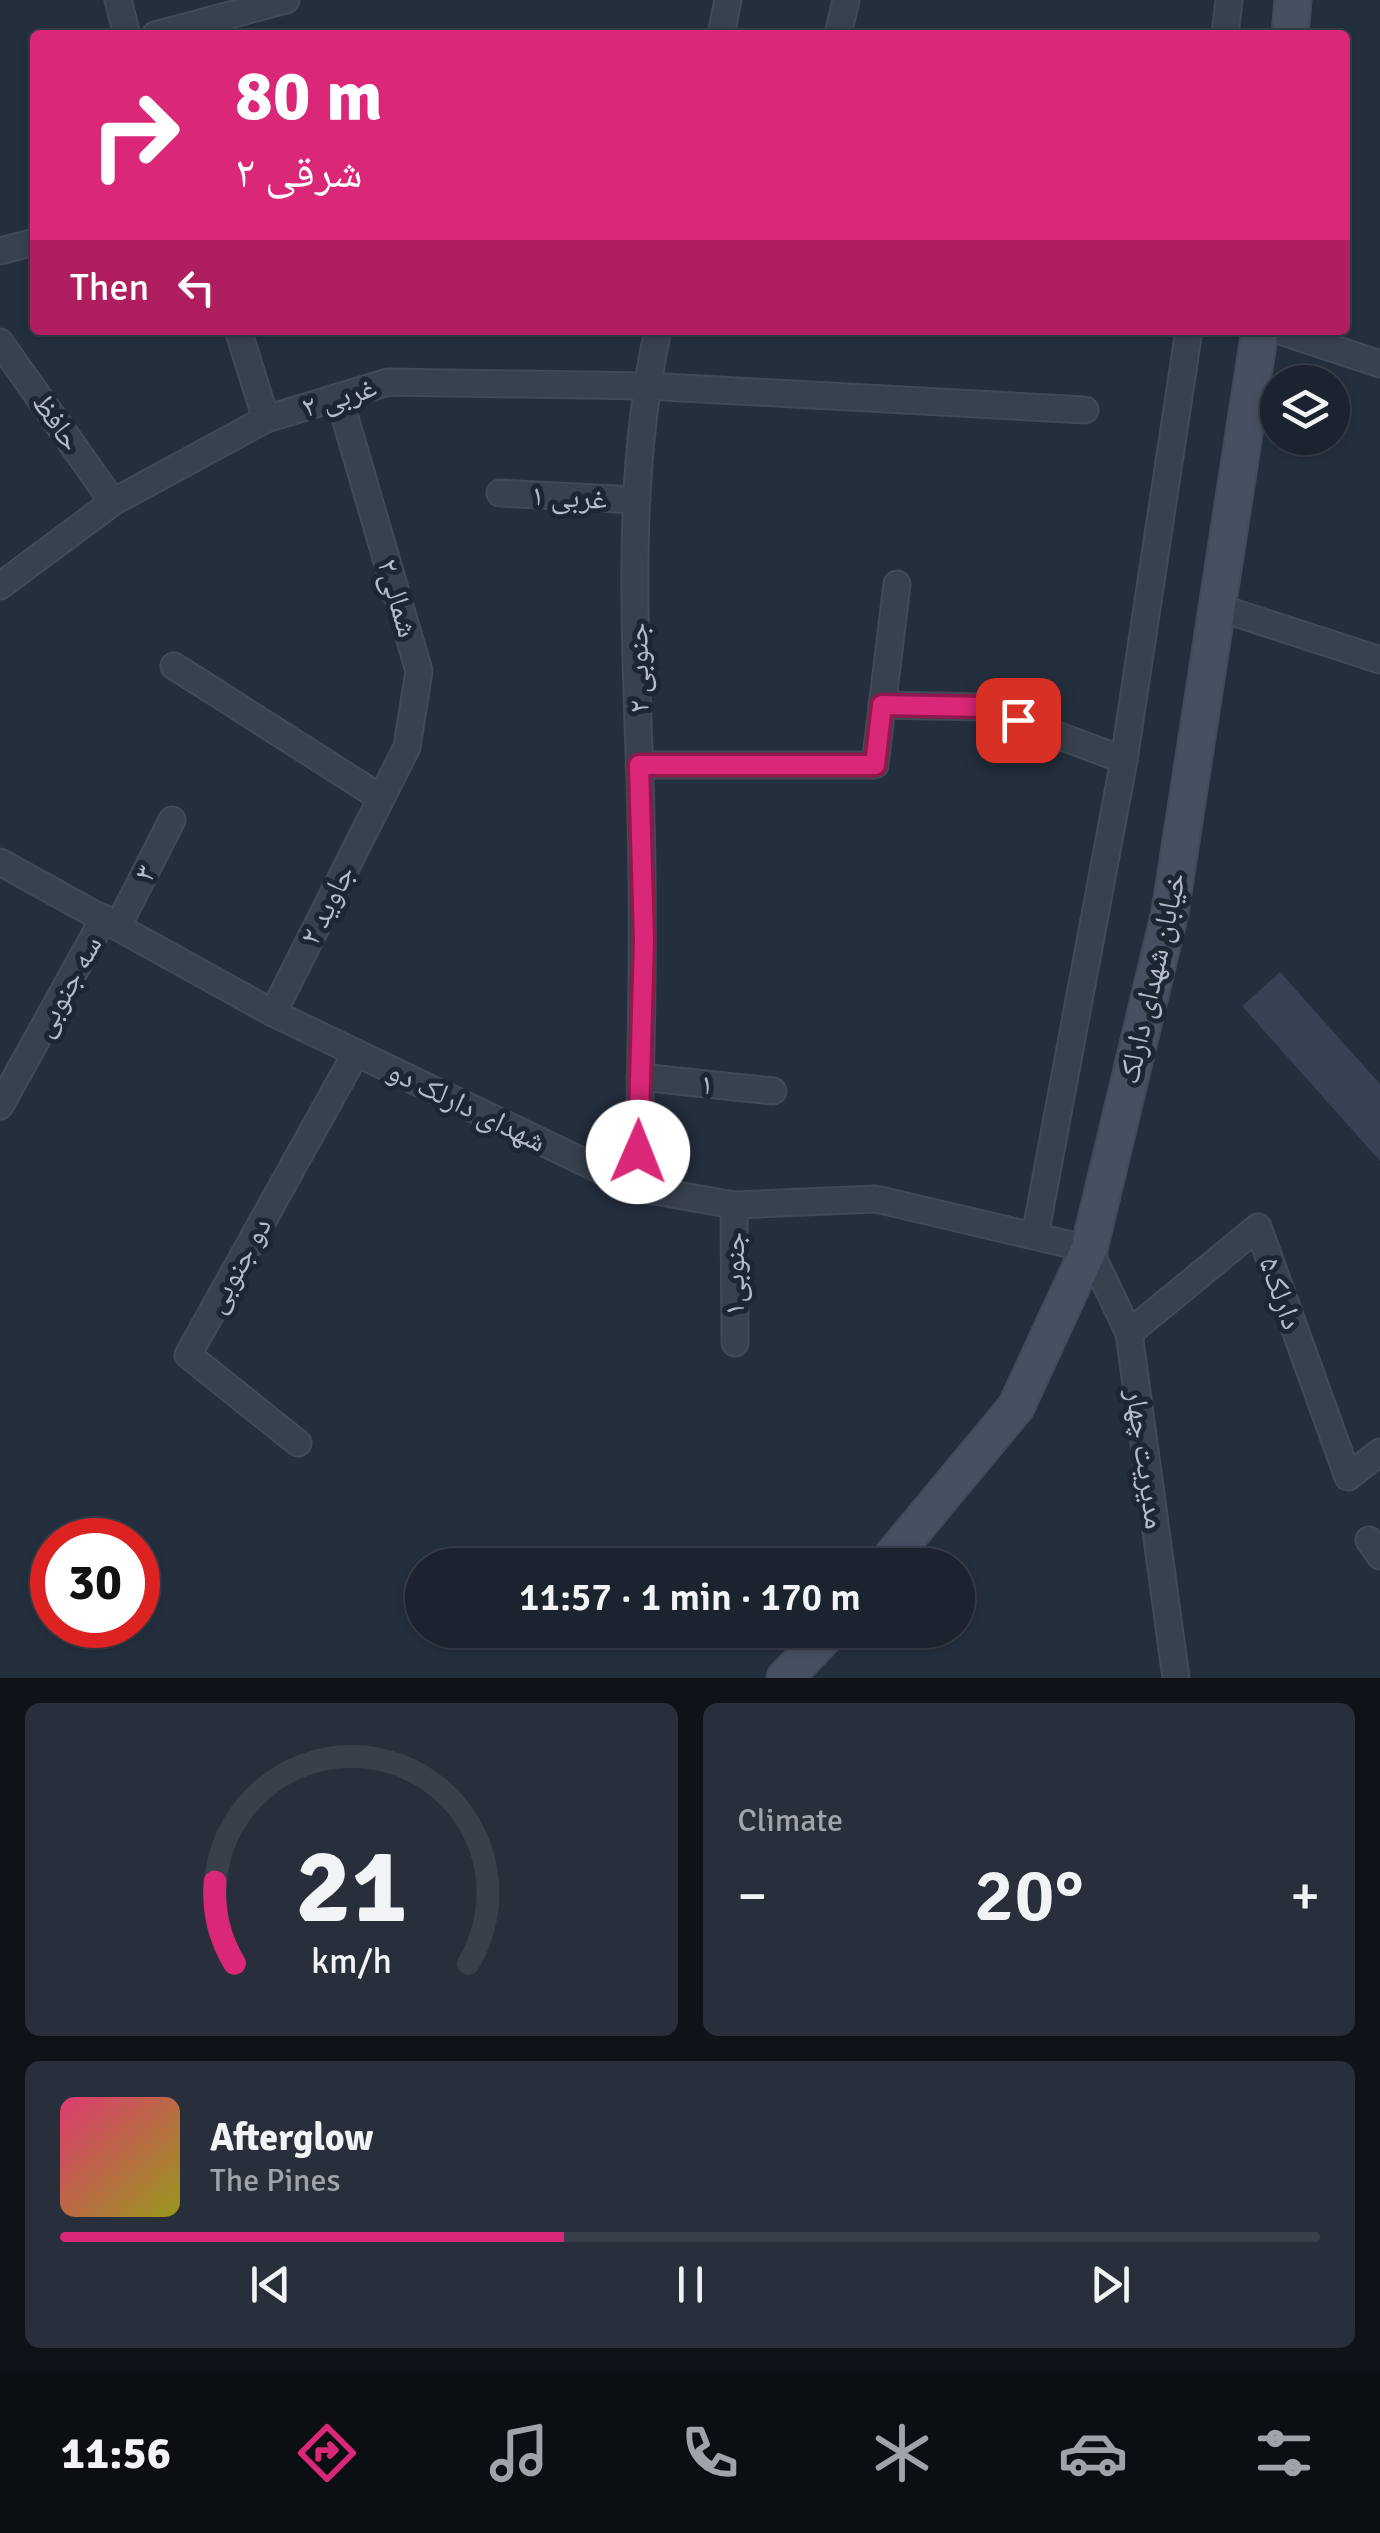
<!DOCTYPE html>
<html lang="en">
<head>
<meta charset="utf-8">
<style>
	body { margin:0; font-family:Signika,"Noto Naskh Arabic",sans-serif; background:#282f3a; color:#f1f3f6; height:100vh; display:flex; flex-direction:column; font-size:38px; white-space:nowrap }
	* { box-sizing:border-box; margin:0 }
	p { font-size:32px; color:#a0a4aa }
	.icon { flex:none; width:55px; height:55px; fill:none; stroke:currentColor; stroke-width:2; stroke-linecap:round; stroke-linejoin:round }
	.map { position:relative; height:1678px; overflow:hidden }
	.drawer { display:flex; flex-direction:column; gap:25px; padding:25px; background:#0f1319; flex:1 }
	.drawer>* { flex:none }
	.hud { position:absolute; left:30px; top:30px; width:1320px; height:305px; border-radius:10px; box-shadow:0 2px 8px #0004,0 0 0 2px #39404a; background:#db2777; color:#fff; overflow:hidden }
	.buttons { position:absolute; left:1260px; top:365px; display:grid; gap:20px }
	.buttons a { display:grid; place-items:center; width:90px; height:90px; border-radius:50%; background:#1b232e; box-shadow:0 2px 8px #0004,0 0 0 2px #39404a; font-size:50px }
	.speed { position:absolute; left:30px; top:1518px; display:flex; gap:20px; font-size:50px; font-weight:700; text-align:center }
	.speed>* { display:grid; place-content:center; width:130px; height:130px; border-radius:50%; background:#1b232e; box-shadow:0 2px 8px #0004,0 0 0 2px #39404a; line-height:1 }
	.speed .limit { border:15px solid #d22; background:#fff; color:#111 }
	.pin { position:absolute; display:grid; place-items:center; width:85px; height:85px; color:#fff; margin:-42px; border-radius:20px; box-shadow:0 5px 15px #0006 }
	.me { position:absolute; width:110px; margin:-55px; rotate:1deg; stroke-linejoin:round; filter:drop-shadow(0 0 8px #0008) }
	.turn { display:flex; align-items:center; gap:35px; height:210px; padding:0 40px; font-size:45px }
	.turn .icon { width:130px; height:130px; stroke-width:2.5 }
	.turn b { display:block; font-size:70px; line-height:85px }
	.then { display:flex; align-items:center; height:95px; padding:0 40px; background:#0003; gap:20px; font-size:38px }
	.big { font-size:75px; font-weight:600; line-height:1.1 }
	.drawer .card { flex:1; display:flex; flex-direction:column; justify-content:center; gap:15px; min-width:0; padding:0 35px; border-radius:15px; background:#282f3a }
	.drawer .dial { align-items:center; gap:0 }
	.dial svg { height:260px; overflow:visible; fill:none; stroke:#39404a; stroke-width:7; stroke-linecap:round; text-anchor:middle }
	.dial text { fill:#f1f3f6; stroke:none }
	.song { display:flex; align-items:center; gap:30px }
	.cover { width:120px; height:120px; border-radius:15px; background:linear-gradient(135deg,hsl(340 70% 55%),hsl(60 70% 35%)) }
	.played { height:10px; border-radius:5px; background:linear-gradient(90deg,#db2777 40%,#39404a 40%) }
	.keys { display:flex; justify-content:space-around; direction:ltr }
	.heat { display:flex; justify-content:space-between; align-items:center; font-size:55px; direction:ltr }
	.drawer .tiles { flex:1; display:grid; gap:25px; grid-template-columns:1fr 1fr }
	.card:last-child { grid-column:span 2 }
	.trip { position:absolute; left:405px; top:1548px; width:570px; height:100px; border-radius:50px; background:#1b232e; box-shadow:0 2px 8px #0004,0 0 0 2px #39404a; font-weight:600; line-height:100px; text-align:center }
	.tabs { display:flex; height:160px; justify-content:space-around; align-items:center; background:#0b0e12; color:#a0a4aa }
	.tabs .icon { width:70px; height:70px }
	.tabs .on { color:#db2777 }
	.tabs b { font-size:45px; color:#f1f3f6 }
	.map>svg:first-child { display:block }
	.building { fill:#364354 }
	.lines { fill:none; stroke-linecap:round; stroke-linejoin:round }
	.street-casing { stroke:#414a57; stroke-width:29 }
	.secondary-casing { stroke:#414a57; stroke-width:39 }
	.street { stroke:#38414e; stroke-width:25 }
	.secondary { stroke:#465061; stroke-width:35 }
	.route-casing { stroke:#8e194d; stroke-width:25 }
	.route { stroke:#db2777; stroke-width:18 }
	.labels { text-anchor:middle; stroke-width:10; stroke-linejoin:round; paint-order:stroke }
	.street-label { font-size:30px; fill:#b4bcc9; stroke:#1d2633 }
</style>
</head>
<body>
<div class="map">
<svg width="1380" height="1678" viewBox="0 0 1380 1678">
	<rect width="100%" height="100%" fill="#242f3e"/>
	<path class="building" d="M1280,972l100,112v77l-138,-155z"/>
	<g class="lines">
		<defs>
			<g id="street">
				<path d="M118,0l9,35"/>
				<path d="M155,35l131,-35"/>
				<path d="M721,35l7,-35"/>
				<path d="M838,35l8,-35"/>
				<path d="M1225,35l4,-35"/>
				<path d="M0,251l35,-9"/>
				<path d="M238,330l28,89"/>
				<path d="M1277,330l103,34"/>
				<path d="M0,342l113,160"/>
				<path d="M500,493l137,7"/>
				<path d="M0,586l113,-84 153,-83 122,-37 258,4 439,24"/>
				<path d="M1217,607l163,53"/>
				<path d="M174,666l207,132"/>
				<path d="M882,705l100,2 142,53"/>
				<path d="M639,765h236l22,-181"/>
				<path d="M0,862l273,151 365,175 96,17 142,-6 213,50 40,84 47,345"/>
				<path d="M118,926l54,-106"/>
				<path d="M273,1013l134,-266 12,-76 -80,-274"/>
				<path d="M640,1077l133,14"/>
				<path d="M0,1106l104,-188"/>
				<path d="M638,1188c3,-124 6,-248 3,-373 -4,-160 -18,-327 17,-485"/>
				<path d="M734,1205l1,138"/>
				<path d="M1035,1236l89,-476 65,-430"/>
				<path d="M1129,1333l129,-106 90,250 32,-25"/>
				<path d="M298,1443l-110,-88 168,-302"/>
				<path d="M1369,1540l11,16"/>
			</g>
			<g id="secondary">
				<path d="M1290,35l3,-35"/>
				<path d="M885,1565l131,-158 73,-158 81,-337 90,-582"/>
				<path d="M785,1678l46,-48"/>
			</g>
		</defs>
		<use href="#street" class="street-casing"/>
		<use href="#secondary" class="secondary-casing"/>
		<use href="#street" class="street"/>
		<use href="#secondary" class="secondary"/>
	</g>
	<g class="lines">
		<defs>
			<path id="route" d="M638,1152l6,-212 -5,-175h236l7,-60 100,2 36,13"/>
		</defs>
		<use href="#route" class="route-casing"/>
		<use href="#route" class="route"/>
	</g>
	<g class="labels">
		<g class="street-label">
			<text transform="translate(339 397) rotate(-17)" y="10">۲ غربی</text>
			<text transform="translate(57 422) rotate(55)" y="10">حافظ</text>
			<text transform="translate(569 497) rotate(3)" y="10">۱ غربی</text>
			<text transform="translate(398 598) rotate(74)" y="10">شمالی۲</text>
			<text transform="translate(638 668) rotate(-91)" y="10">۲ جنوبی</text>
			<text transform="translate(145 873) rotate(-63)" y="10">۳</text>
			<text transform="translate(327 905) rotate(-63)" y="10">۲ جاوید</text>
			<text transform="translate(1152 978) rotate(-77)" y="10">خیابان شهدای دارلک</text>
			<text transform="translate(67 986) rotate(-61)" y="10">سه جنوبی</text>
			<text transform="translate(707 1084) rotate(6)" y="10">۱</text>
			<text transform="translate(467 1106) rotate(26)" y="10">شهدای دارلک دو</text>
			<text transform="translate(238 1265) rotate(-61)" y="10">دو جنوبی</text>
			<text transform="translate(734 1274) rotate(-90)" y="10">جنوبی۱</text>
			<text transform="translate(1281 1293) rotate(70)" y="10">دارلک۵</text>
			<text transform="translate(1146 1459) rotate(82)" y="10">مدیریت چهار</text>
		</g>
	</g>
</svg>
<div class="buttons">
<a><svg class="icon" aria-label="layers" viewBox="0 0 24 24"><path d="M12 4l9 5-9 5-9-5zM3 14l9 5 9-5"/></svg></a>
</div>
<div class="speed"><div class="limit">30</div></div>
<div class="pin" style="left:1018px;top:720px;background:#d93025"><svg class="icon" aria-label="arrive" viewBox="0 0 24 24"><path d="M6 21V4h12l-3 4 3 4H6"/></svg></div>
<svg class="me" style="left:638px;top:1152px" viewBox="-20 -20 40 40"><circle r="19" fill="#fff"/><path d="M0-13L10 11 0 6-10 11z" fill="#db2777"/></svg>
<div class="trip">11:57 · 1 min · 170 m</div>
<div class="hud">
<div class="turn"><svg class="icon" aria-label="right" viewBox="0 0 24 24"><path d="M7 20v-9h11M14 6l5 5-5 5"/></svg><div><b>80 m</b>۲ شرقی</div></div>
<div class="then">Then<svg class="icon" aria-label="left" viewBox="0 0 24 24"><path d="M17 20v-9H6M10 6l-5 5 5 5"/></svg></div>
</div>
</div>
<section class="drawer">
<div class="tiles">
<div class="card dial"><svg viewBox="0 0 100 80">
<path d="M14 69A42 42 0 1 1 86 69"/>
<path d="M14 69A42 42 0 0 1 8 44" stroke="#db2777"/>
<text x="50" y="56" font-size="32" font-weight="700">21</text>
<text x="50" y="72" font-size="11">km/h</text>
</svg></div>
<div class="card"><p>Climate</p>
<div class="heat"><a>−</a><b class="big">20°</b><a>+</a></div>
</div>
<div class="card">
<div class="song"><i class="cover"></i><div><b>Afterglow</b><p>The Pines</p></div></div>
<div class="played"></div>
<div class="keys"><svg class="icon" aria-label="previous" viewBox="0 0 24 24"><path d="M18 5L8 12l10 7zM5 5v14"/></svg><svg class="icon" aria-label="pause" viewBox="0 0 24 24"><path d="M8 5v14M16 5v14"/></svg><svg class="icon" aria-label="next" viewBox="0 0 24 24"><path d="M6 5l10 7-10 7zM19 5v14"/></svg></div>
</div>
</div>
</section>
<nav class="tabs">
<b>11:56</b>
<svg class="icon on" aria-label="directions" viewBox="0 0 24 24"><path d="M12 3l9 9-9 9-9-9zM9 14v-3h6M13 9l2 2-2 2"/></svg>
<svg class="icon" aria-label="music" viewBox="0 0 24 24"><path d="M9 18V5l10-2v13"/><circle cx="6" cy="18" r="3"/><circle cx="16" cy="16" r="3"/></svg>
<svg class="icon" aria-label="phone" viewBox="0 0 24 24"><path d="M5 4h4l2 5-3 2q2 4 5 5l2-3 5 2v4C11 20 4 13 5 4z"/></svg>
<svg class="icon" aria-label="climate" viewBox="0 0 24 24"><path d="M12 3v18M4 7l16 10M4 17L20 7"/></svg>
<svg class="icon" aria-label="car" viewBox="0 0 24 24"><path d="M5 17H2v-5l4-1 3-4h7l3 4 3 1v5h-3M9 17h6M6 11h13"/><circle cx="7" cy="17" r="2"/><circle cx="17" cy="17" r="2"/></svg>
<svg class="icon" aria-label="filters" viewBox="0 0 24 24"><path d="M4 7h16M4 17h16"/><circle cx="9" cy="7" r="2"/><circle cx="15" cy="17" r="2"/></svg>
</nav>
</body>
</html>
